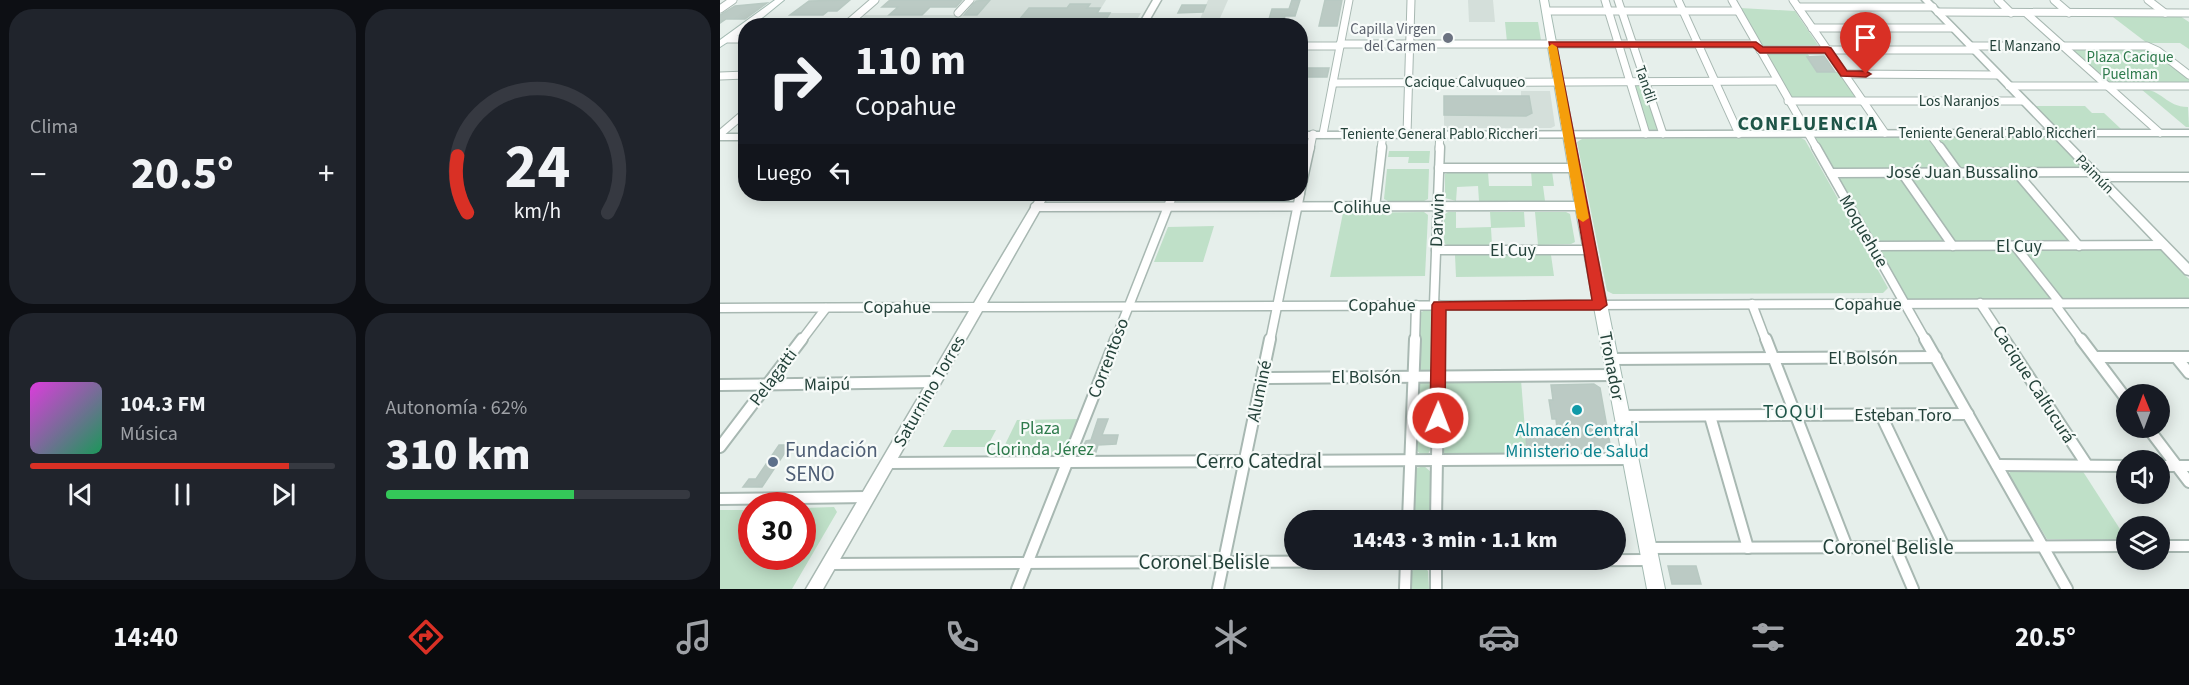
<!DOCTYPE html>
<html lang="es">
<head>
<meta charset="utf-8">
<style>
	body { margin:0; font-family:"Source Sans 3",sans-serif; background:#20242c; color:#f1f3f6; height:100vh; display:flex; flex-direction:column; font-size:22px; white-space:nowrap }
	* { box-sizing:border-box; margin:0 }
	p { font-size:20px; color:#9ea1a6 }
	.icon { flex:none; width:33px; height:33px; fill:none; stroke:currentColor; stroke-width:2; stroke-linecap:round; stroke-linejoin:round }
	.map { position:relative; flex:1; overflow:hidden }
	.panel { display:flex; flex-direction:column; gap:9px; padding:9px; background:#0d0f14; width:720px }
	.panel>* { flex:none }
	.banner { position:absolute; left:18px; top:18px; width:570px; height:183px; border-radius:24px; box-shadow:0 3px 15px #0003; background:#171b24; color:#f1f3f6; overflow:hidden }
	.needle { width:39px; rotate:359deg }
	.controls { position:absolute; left:1396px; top:384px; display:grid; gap:12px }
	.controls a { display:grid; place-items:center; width:54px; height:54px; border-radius:50%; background:#171b24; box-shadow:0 3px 15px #0003; font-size:30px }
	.speed { position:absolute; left:18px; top:492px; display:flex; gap:12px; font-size:30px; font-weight:700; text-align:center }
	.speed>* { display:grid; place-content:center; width:78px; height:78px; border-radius:50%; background:#171b24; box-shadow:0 3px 15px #0003; line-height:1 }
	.speed .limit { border:9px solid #d22; background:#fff; color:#111 }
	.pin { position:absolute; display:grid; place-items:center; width:51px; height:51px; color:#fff; margin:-62px -26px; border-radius:50% 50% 50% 0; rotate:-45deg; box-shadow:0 0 6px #0007 }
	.pin .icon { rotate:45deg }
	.me { position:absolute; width:66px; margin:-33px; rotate:1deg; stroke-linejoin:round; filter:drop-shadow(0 0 4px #0008) }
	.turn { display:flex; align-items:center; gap:21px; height:126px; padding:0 18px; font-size:27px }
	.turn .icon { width:78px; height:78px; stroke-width:2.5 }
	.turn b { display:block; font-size:42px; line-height:51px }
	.then { display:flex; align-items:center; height:57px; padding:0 18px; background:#0003; gap:12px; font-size:22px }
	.big { font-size:45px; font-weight:800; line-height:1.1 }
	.panel .card { flex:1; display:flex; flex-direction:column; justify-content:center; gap:9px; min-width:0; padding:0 21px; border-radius:24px; background:#20242c }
	.panel .dial { align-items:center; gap:0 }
	.dial svg { height:156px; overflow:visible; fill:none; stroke:#363941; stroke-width:7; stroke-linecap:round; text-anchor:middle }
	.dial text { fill:#f1f3f6; stroke:none }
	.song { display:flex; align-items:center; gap:18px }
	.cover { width:72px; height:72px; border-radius:9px; background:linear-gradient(135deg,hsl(300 70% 55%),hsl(150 70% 35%)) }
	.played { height:6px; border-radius:3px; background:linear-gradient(90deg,#d93025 85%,#363941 85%) }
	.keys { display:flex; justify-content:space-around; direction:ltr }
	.heat { display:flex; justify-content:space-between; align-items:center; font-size:33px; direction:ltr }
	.charge { height:9px; border-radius:4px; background:linear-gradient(90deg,#34c759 62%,#363941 0) }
	.panel .tiles { flex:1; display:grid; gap:9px; grid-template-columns:repeat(2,1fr) }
	.trip { position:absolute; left:564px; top:510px; width:342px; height:60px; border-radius:30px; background:#171b24; box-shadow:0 3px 15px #0003; font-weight:800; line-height:60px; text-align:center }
	.tab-bar { display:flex; height:96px; justify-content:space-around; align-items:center; background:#090b0e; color:#9ea1a6 }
	.tab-bar .icon { width:42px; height:42px }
	.tab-bar .active { color:#d93025 }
	.tab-bar b { font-size:27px; color:#f1f3f6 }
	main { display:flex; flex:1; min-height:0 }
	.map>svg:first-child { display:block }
	.built { fill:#d4dfda }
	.green { fill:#bfe0c8 }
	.building { fill:#bbcac4; stroke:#b8c9c2; stroke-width:1.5 }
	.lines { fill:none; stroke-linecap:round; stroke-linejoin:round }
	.minor-far2-casing { stroke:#a8b8b2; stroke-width:9 }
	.minor-far1-casing { stroke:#a8b8b2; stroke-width:11 }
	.minor-casing { stroke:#a8b8b2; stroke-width:14 }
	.tertiary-casing { stroke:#a8b8b2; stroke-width:3 }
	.secondary-casing { stroke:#a4bbb3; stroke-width:2 }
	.minor-far2 { stroke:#fff; stroke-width:7 }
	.minor-far1 { stroke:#fff; stroke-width:8 }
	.minor { stroke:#fff; stroke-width:10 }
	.tertiary { fill:#fff; fill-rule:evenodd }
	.secondary { fill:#fff; fill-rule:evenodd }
	.route { fill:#d93025; stroke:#8d1f18; stroke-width:1.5 }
	.slow { fill:#f59e0b }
	.worship-dot { fill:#6b7280; stroke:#f7fbf9; stroke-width:2 }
	.culture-dot { fill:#0f9aa8; stroke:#f7fbf9; stroke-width:2 }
	.service-dot { fill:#5c6f8a; stroke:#f7fbf9; stroke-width:2 }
	.labels { text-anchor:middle; stroke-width:4.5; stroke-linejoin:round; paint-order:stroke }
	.far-worship-label { font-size:15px; fill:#5b616d; stroke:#f7fbf9; text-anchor:end }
	.far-street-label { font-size:15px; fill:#24423a; stroke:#f7fbf9 }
	.far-park-label { font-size:15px; fill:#2d7a4b; stroke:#f7fbf9 }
	.street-label { font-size:18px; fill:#24423a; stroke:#f7fbf9 }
	.park-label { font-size:18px; fill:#2d7a4b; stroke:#f7fbf9 }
	.culture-label { font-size:18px; fill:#0d838f; stroke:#f7fbf9 }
	.far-district-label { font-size:20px; font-weight:bold; letter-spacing:1.5px; fill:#1f5548; stroke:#f7fbf9 }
	.neighbourhood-label { font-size:20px; letter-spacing:1.5px; fill:#1f5548; stroke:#f7fbf9 }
	.near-service-label { font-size:21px; fill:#4e5e75; stroke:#f7fbf9; text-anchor:start }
	.near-street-label { font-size:21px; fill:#24423a; stroke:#f7fbf9 }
</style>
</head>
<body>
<main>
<section class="panel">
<div class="tiles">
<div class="card"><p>Clima</p>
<div class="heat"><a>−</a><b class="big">20.5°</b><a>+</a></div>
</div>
<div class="card dial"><svg viewBox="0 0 100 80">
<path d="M14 69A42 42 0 1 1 86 69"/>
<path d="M14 69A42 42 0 0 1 9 40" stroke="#d93025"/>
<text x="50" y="56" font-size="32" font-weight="700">24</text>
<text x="50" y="72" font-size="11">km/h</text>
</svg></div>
<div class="card">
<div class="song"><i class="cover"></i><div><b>104.3 FM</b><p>Música</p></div></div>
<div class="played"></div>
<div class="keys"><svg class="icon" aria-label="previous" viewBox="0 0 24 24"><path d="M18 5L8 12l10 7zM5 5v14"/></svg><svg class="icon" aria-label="pause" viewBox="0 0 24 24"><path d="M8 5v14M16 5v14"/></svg><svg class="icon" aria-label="next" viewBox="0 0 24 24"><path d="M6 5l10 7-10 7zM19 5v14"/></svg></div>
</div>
<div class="card"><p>Autonomía · 62%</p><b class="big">310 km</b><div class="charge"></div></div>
</div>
</section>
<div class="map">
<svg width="1469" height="589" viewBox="0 0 1469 589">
	<rect width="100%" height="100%" fill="#e6efeb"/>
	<g class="built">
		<path d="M270,0h116l-8,13h43l-8,13h-280l12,-11h111z"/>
		<path d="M488,0h20l-11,25 -20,1z"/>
		<path d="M748,0h25l2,22h-26z"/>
		<path d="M801,91h29l5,35 -4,2h-107v-32h77z"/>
	</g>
	<g class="green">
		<path d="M1020,8l55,3 23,34 -57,1z"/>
		<path d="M1389,14l71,2 9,6v27l-9,-6h-33z"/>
		<path d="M785,22h33l3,18 -34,2z"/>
		<path d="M1351,48l79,1 39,29v6l-80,-1z"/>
		<path d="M1048,53h39l3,4h-3l10,15h21l18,26 -66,1 -24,-45z"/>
		<path d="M914,84h10l14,46h-11z"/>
		<path d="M1421,89c21,0 25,18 47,18l1,20h-3z"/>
		<path d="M1313,106h52l7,7h12l17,16h-63z"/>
		<path d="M1093,136h115l26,34h-121z"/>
		<path d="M1214,136h119l32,34h-125z"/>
		<path d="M1081,138l4,2 83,148 -5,5 -270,1 -6,-3 -30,-149 5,-3z"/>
		<path d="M669,151h41l-1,12h-21l1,-6h-21z"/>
		<path d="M667,169h42l-1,30 -4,2h-36l-4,-2z"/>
		<path d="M811,171h21l2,15h-11l2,15h-66l-1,-15 -21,1 -1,14 -11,-3v-24l5,-2h38l1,14h43z"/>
		<path d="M1293,174l58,68 -115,1 -47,-68z"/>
		<path d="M1115,175h65l45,67 -70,1z"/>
		<path d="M704,212l4,3 -3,61 -95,1 13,-64z"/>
		<path d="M728,212h8v16l35,-1 -1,-15h34l1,15 -34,1 1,17h-45l-3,-2v-28z"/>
		<path d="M815,212h31l4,2 5,28 -4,2 -33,1z"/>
		<path d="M494,226l-11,36h-49l14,-35z"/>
		<path d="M1439,248l30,31v19l-128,1 -39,-50z"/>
		<path d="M1159,249h135l38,50 -144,1z"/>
		<path d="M735,255h96l3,21 -98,1z"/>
		<path d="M708,308l6,5 -1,56 -3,3 -9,-1 -2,-3 1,-55z"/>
		<path d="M704,380l5,1 4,4 -2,63 -3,6 -5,2 -7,-6 2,-65z"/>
		<path d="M801,380l6,75 -83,-1 -2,-6 2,-65z"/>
		<path d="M361,419l-17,36 -65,2 18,-37z"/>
		<path d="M232,430h44l-9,17h-44z"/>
		<path d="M704,466l7,6 -1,48h-17l2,-48 2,-4z"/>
		<path d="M1293,470h69l45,70 -80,-1 -37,-62 -1,-4z"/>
		<path d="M114,507l3,5 -45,77h-72v-79h31l1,46h50l1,-48z"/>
		<path d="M698,566l6,1 4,4 1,18h-18l1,-18z"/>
	</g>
	<g class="building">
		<path d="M130,0l-13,11h-9l-5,4h-33l19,-14z"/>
		<path d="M170,0h72l-6,7h-26l-8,8h-33l9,-8h-16z"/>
		<path d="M270,0l-13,15h-13l12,-14z"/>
		<path d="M572,0h8l-5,16h-10l-3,10h-15l5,-17h17z"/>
		<path d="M605,0h17l-5,26h-18z"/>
		<path d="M47,3l-22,16h-19l-6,4v-8l15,-9z"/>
		<path d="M350,4h20l-3,4h13l-3,5h13l-8,13h-88l15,-18h38z"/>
		<path d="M462,5h24l-3,7 -25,1z"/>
		<path d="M1104,56l11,16h-18l-10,-15z"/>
		<path d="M584,68h25l-2,9h-25z"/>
		<path d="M724,96h85l3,17 -6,3 -82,-1z"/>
		<path d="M874,384l6,4 10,56 -7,5 -76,1 -1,-12h32l-2,-19h-4l-3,-19h4l-2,-15z"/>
		<path d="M378,419h10l-6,16h16l-2,9 -18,1 -2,7h-9l-4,-5 3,-6 5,-1z"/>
		<path d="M59,445h11l-28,42h-19l6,-8h7z"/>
		<path d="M948,566h28l5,18h-29z"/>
	</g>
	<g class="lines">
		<defs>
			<g id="minor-far2">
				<path d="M885,0l41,134"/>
				<path d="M898,0l45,134"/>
				<path d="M958,0l61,134"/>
				<path d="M1012,0l85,149"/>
				<path d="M1073,0l92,133"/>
				<path d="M1278,0l13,13"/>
				<path d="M1334,0l15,13"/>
				<path d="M1428,0l17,13"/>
				<path d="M1078,7h135"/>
				<path d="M0,9l13,-9"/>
				<path d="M826,11h192"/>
				<path d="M1218,12l251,1"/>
				<path d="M238,13l12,-13"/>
				<path d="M1306,13l134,120"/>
				<path d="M125,26l30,-26"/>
				<path d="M1092,28h140"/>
				<path d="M8,39h18"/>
				<path d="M620,44h416"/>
				<path d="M580,46h40"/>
				<path d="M1250,46h177l11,5 31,24"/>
				<path d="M1040,50h214"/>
				<path d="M1124,74l154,1"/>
				<path d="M0,76l26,-1"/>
				<path d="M613,83l444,-2"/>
				<path d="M1289,86h180"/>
				<path d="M1068,101h235"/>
				<path d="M1209,133l12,16"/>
				<path d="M0,134l26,-22"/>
				<path d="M603,134l26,-134"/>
				<path d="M687,134l4,-134"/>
				<path d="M590,149l3,-15"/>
				<path d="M661,149l2,-15"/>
				<path d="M719,149l1,-15"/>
			</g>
			<g id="minor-far1">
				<path d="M1096,147l110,194"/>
				<path d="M1220,147l18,25"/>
				<path d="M719,168h135"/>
				<path d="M1296,172l63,74"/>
				<path d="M1111,173l262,-1"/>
				<path d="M1182,173l51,73"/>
				<path d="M1378,177h91"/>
				<path d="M580,193l10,-46"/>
				<path d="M315,207l546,-1"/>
				<path d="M655,207l7,-60"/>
				<path d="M1153,246l291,-1"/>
				<path d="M1295,246l45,57"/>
				<path d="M716,250h153"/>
				<path d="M1260,303l25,38"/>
				<path d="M1334,303l28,38"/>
				<path d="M1032,304l14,37"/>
				<path d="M714,305l6,-158"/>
				<path d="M81,341l25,-33"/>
				<path d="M395,341l58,-147"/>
				<path d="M550,341l30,-147"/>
				<path d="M695,341l1,-36"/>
				<path d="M719,341v-36"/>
			</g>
			<g id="minor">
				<path d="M1046,339l81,208"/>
				<path d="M1205,339l142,250"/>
				<path d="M1284,339l83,126"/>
				<path d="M1361,339l46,61"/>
				<path d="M1375,357h94"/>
				<path d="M1456,357l13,16"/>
				<path d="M891,359l325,-2"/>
				<path d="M542,378l352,-3"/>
				<path d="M0,385l214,-3"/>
				<path d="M1161,415l63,132"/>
				<path d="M902,416l346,-2"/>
				<path d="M990,416l38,132"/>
				<path d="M1428,428l41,54"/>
				<path d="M0,447l82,-108"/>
				<path d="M168,463l743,-4"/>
				<path d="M1277,465l130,1"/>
				<path d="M1440,466h29"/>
				<path d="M0,499l148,-2"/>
				<path d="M688,520l7,-181"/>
				<path d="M716,520l3,-181"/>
				<path d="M1440,546h29"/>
				<path d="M1175,547l18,42"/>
				<path d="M928,548l479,-2"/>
				<path d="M716,560v29"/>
				<path d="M109,564l821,-4"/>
				<path d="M297,589l99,-250"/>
				<path d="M498,589l52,-250"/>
				<path d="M685,589l1,-29"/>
			</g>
			<g id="tertiary">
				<path d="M433,0h8l-15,26h-8z"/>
				<path d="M1202,0h8l128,130h131v6h-125l125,128v11l-4,-1 -132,-138 -753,2v-6l747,-2z"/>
				<rect x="0" y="134" width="26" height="6"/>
				<path d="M319,194h10l-62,109 1202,-4v8l-1207,4 -159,278h-17l163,-278 -249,1v-8l254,-1z"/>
			</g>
			<g id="secondary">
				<path d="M55,0h9l-32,26h-6v4l-26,17v-7z"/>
				<path d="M820,0h8l39,206 78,383h-18l-72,-383z"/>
			</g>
		</defs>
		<use href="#minor-far2" class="minor-far2-casing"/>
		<use href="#minor-far1" class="minor-far1-casing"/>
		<use href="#minor" class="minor-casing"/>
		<use href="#tertiary" class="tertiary-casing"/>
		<use href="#secondary" class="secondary-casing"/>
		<use href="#minor-far2" class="minor-far2"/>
		<use href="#minor-far1" class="minor-far1"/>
		<use href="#minor" class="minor"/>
		<use href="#tertiary" class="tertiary"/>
		<use href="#secondary" class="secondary"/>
	</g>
	<path class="route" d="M829,42h207l7,5h65l3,1 16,23h19l5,3 -5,3 -25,-1 -16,-23h-65l-7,-6h-196l50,258 -7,5h-154l-1,108 -2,5 -5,2 -6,-2 -2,-5 2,-113 2,-3 158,-2z"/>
	<path class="slow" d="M832,44l5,3 32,171 -6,4 -6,-4 -29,-171z"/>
	<circle class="worship-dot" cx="728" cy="38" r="6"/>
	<circle class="culture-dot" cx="857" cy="410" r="6"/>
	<circle class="service-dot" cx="53" cy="462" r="6"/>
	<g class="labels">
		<g class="far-worship-label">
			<text x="716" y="34">Capilla Virgen<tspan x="716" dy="17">del Carmen</tspan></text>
		</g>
		<g class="far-street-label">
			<text x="1305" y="51">El Manzano</text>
			<text x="745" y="87">Cacique Calvuqueo</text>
			<text transform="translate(926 84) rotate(71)" y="5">Tandil</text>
			<text x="1239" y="106">Los Naranjos</text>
			<text x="1277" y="138">Teniente General Pablo Riccheri</text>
			<text x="719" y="139">Teniente General Pablo Riccheri</text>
			<text transform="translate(1375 174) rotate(46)" y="5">Paimún</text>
		</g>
		<g class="far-park-label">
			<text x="1410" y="62">Plaza Cacique<tspan x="1410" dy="17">Puelman</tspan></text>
		</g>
		<g class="street-label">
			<text x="1242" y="178">José Juan Bussalino</text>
			<text x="642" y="213">Colihue</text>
			<text transform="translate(717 220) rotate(-88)" y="6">Darwin</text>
			<text transform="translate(1144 231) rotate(60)" y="6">Moquehue</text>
			<text x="1299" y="252">El Cuy</text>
			<text x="793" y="256">El Cuy</text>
			<text x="1148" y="310">Copahue</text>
			<text x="662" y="311">Copahue</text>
			<text x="177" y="313">Copahue</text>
			<text transform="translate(388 358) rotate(-69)" y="6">Correntoso</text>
			<text x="1143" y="364">El Bolsón</text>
			<text transform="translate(892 366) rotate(79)" y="6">Tronador</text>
			<text transform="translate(53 377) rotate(-53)" y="6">Pelagatti</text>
			<text x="646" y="383">El Bolsón</text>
			<text transform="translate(107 384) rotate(-1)" y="6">Maipú</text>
			<text transform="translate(1314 384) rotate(57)" y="6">Cacique Calfucurá</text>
			<text transform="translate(209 391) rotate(-60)" y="6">Saturnino Torres</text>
			<text transform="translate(539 391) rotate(-78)" y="6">Aluminé</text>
			<text x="1183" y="421">Esteban Toro</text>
		</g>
		<g class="park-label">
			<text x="320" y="434">Plaza<tspan x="320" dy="21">Clorinda Jérez</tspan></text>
		</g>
		<g class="culture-label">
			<text x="857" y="436">Almacén Central<tspan x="857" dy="21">Ministerio de Salud</tspan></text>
		</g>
		<g class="far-district-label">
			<text x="1088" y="130">CONFLUENCIA</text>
		</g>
		<g class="neighbourhood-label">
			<text x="1074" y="418">TOQUI</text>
		</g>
		<g class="near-service-label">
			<text x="65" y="457">Fundación<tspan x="65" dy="24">SENO</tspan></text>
		</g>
		<g class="near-street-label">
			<text x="539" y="468">Cerro Catedral</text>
			<text x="1168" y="554">Coronel Belisle</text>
			<text x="484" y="569">Coronel Belisle</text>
		</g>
	</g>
</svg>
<div class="controls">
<a><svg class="needle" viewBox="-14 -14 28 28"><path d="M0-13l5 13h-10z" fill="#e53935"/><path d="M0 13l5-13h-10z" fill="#9ea1a6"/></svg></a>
<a><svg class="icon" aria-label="sound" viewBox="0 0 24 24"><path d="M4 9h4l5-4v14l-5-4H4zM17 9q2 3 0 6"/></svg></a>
<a><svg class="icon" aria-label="layers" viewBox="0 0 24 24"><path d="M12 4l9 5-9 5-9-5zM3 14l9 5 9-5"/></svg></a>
</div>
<div class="speed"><div class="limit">30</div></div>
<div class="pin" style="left:1146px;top:74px;background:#d93025"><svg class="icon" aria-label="arrive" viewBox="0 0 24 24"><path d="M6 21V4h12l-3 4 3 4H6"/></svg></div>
<svg class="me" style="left:718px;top:418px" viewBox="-20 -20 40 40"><circle r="17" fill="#d93025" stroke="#fff" stroke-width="3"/><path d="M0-11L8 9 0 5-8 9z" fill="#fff"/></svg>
<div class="trip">14:43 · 3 min · 1.1 km</div>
<div class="banner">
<div class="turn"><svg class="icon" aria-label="right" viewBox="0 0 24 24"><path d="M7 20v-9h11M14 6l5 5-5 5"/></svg><div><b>110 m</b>Copahue</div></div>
<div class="then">Luego<svg class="icon" aria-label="left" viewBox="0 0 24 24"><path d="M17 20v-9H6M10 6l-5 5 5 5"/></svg></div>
</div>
</div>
</main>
<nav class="tab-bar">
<b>14:40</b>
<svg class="icon active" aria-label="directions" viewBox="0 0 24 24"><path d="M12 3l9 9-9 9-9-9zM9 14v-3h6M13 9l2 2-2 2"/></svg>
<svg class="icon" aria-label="music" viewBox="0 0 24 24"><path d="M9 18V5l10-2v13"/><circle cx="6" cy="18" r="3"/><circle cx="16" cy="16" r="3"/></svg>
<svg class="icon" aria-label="phone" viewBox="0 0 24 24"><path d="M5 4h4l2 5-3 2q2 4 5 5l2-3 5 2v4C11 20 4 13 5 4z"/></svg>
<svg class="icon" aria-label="climate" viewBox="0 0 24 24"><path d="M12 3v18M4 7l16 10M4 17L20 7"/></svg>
<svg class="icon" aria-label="car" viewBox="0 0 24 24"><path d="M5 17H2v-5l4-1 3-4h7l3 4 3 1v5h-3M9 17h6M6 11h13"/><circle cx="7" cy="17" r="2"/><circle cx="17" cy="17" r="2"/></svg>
<svg class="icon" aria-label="filters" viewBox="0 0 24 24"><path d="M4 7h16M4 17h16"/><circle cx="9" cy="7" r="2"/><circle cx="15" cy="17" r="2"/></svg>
<b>20.5°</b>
</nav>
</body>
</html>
